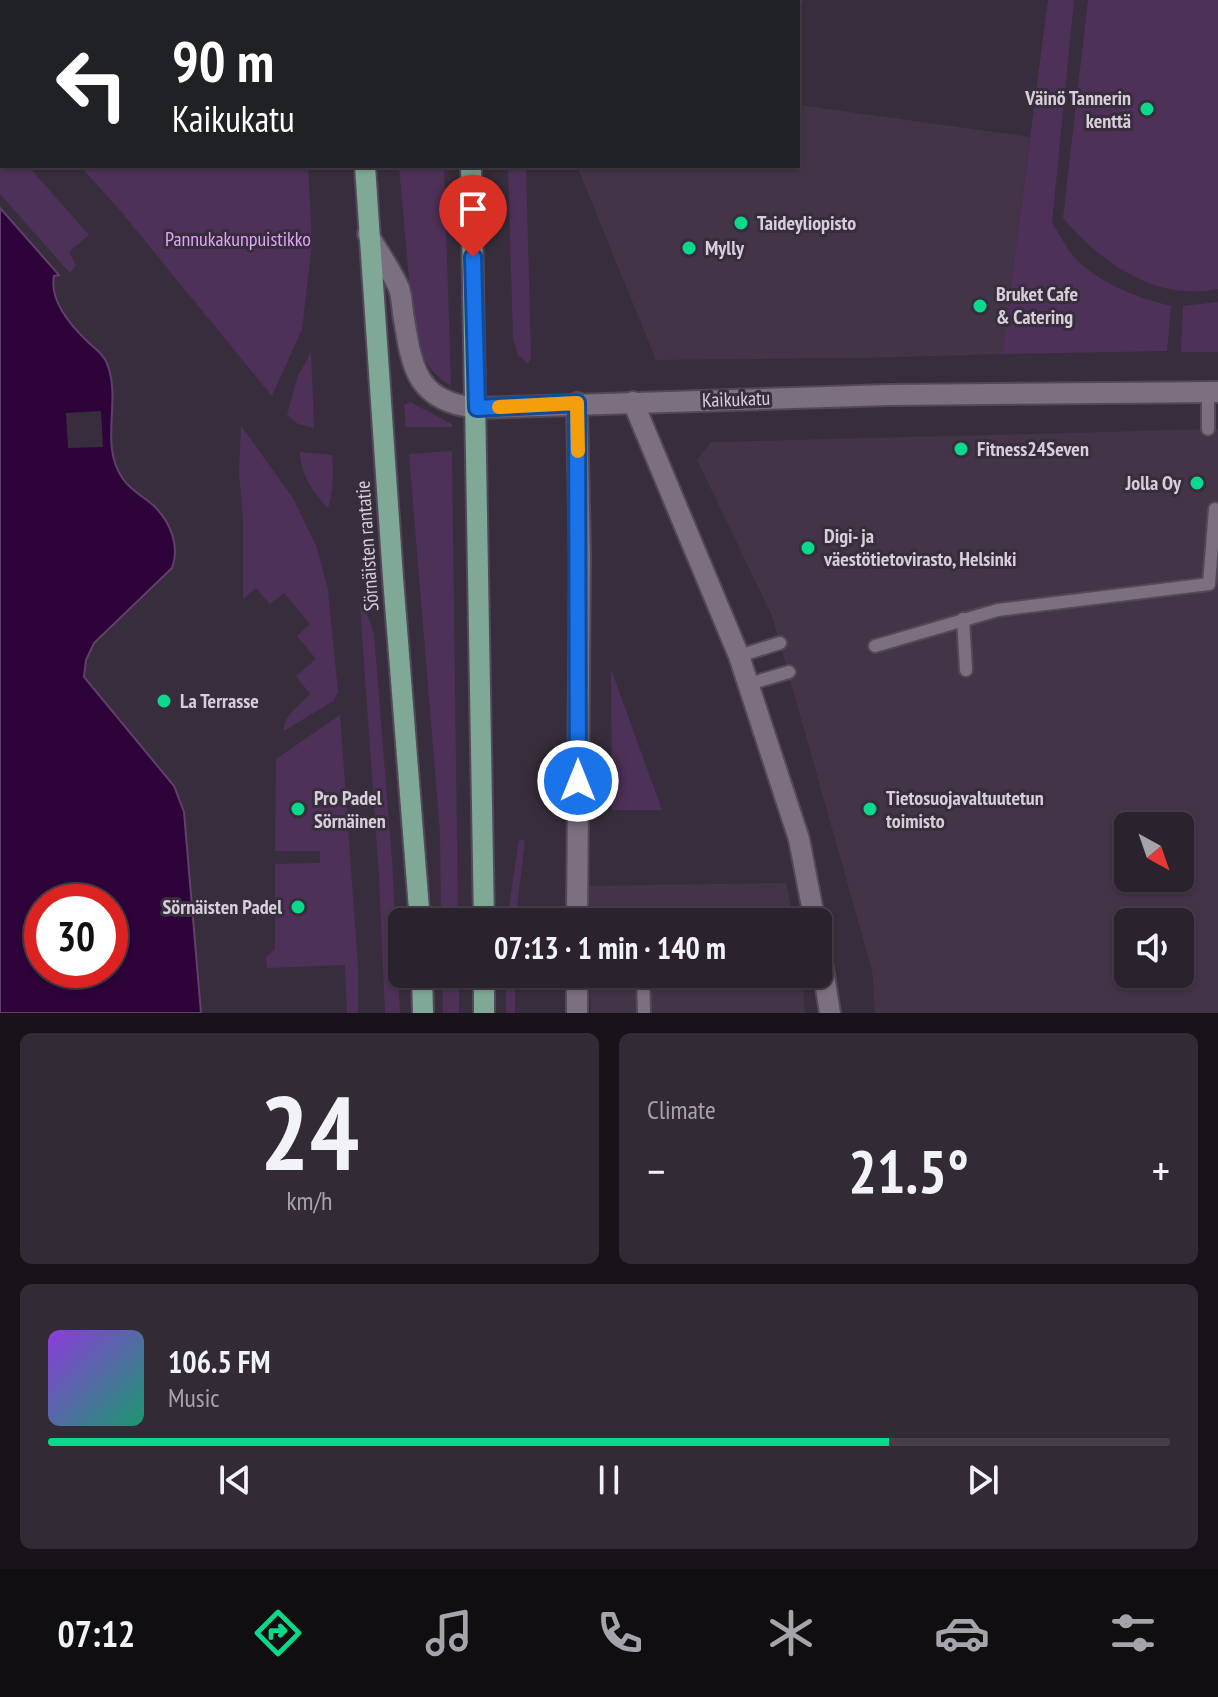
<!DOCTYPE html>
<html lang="en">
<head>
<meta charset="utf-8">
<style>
	body { margin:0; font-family:"PT Sans Narrow",sans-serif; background:#322a35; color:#f1f3f6; height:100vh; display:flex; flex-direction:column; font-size:30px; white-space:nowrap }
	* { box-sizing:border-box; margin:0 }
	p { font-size:26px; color:#a5a4aa }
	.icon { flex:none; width:44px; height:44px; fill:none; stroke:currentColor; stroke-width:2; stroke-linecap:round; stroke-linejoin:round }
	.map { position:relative; height:1013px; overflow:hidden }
	.details { display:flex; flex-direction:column; gap:20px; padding:20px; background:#171319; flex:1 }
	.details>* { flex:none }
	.top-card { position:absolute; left:0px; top:0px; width:800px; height:168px; box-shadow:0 2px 6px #0004,0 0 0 2px #463f49; background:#202124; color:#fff; overflow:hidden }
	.needle { width:52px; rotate:140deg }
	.tools { position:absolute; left:1114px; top:812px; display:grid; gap:16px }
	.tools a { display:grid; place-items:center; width:80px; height:80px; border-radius:12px; background:#2a222d; box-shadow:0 2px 6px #0004,0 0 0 2px #463f49; font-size:40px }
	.speed { position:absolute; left:24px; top:884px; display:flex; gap:16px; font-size:40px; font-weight:700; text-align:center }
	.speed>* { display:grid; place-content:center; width:104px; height:104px; border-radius:50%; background:#2a222d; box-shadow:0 2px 6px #0004,0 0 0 2px #463f49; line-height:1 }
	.speed .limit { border:12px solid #d22; background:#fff; color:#111 }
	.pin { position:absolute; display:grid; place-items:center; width:68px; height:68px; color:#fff; margin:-82px -34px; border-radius:50% 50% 50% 0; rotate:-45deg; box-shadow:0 0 8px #0007 }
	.pin .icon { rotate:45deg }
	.me { position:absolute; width:88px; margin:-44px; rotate:0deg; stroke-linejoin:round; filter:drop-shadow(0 0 6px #0008) }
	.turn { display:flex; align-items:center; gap:28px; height:168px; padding:0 40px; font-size:36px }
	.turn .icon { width:104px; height:104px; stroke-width:2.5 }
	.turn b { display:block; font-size:56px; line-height:68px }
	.big { font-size:60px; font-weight:600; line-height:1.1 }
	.details .card { flex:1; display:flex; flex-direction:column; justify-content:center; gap:12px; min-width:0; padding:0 28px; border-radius:12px; background:#322a35 }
	.details .dial { align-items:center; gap:0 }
	.dial b { font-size:104px; line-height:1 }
	.song { display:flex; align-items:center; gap:24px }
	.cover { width:96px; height:96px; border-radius:12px; background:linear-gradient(135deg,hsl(270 70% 55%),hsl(160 70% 35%)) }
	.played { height:8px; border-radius:4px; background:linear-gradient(90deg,#09d98b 75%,#463f49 75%) }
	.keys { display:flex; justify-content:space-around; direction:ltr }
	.heat { display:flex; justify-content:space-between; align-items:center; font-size:44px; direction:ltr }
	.details .tiles { flex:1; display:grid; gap:20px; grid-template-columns:1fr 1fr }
	.card:last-child { grid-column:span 2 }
	.trip { position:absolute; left:388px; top:908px; width:444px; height:80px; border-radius:12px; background:#2a222d; box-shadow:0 2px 6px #0004,0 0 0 2px #463f49; font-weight:600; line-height:80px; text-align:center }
	.tabs { display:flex; height:128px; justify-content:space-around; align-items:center; background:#110e12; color:#a5a4aa }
	.tabs .icon { width:56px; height:56px }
	.tabs .current { color:#09d98b }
	.tabs b { font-size:36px; color:#f1f3f6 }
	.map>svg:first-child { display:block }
	.built { fill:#433448; fill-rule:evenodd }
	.green { fill:#4e3158 }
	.water { fill:#2d033a; stroke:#60406a; stroke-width:2; fill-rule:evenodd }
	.pier { fill:#382d3c }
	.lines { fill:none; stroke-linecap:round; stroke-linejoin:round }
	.lane-casing { stroke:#524956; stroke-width:16 }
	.street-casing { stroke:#524956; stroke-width:24 }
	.primary-casing { stroke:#524956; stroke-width:24 }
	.lane { stroke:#7b6f80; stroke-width:12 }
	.street { stroke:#7b6f80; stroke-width:20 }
	.primary { stroke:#7fa996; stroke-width:20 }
	.route-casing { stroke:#114b97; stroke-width:20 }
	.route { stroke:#1a73e8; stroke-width:14 }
	.slow { stroke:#f59e0b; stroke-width:14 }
	.poi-dot { fill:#09d98b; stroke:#382d3c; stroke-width:3 }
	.labels { text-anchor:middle; stroke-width:6; stroke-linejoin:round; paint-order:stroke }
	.poi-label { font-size:20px; font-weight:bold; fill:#d6cfd9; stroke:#382d3c; text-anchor:start }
	.park-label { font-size:20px; fill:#e2a4f8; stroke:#382d3c }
	.street-label { font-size:20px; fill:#d6cfd9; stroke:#382d3c }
</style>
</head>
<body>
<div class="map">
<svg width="1218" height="1013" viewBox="0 0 1218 1013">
	<rect width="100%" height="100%" fill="#382d3c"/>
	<g class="built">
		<path d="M553,0h227l-227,2z"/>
		<path d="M798,105l232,32 -28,217 -136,4 -210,2 -79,-194h221z"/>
		<path d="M1218,429v584h-343l-3,-43 -100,-354 -75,-156 14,-18zM1128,826h52v52h-52zM1128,922h52v52h-52z"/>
		<path d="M786,883l8,39h-205v-36z"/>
		<path d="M590,974h212l3,39h-214z"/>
	</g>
	<g class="green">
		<path d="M147,0h152v2h-154z"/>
		<path d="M1048,0h26l-22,223c9,13 17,31 29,41 25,22 58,34 90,42l-4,45 -165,3z"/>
		<path d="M1088,0h130v289c-61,13 -117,-26 -155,-71z"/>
		<path d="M0,135l2,31h26l61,69 -20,17 7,13 -6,8 -70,-79z"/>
		<path d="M80,166h228l4,78 -10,85 -30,67 -154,-188z"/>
		<path d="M399,166h45l7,220c-25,-15 -32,-35 -38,-63z"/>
		<path d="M508,166h18l5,192 -3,6 -10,-9 -5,-17z"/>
		<path d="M1218,302v50h-37l2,-46z"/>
		<path d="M311,352l3,76 -16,-4 -11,-9 10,-37z"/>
		<path d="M410,402l42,22v3h-46l-2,-22z"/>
		<path d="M241,426l52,72 24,50 11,42 10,102 -5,9 -49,30c-1,-16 16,-26 26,-37l-14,-18 20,-17 -19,-23 13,-12 -26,-31 -14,11 -14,-16 -13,11v-81l-4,-46z"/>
		<path d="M452,451l6,471h-17l-1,-90 -31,-378z"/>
		<path d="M300,452l32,3c2,15 1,40 -4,53 -15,-15 -28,-35 -28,-56z"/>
		<path d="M362,600l12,34 18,226 8,153h-15l-6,-137 -19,-270z"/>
		<path d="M611,669l51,141h-50z"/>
		<path d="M340,715l18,252v46h-11l-2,-48 -78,3 -1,-11 9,-8v-85l45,-1v-12h-45l1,-92z"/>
		<path d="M519,839l6,2 -10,81h-8z"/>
		<path d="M442,974h17v39h-16z"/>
		<rect x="506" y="974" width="9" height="39"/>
	</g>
	<path class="water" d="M0,208l59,67 -5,1c-5,25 18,51 35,67 8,7 16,13 19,23 13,38 -9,79 15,113 8,12 23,19 32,28 16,16 25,40 17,61l-78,75 -8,17 -2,17 90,109 10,26 17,201h-201zM42,902h68v68h-68z"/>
	<path class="pier" d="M101,411l2,36 -35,1 -2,-35z"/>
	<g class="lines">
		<defs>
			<g id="lane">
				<path d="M1208,429v-37"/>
				<path d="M963,619l3,51"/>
				<path d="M875,646l123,-36 211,-26 6,-75"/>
				<path d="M739,656l41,-13"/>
				<path d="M749,684l40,-12"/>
				<path d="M643,974l1,39"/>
			</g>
			<g id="street">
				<path d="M368,234c10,18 23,36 31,54 3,9 3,21 5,31 8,51 14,83 73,89l412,-13 329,-3"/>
				<path d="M633,402l106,254 60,183 16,83"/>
				<path d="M577,922l3,-364 -3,-155"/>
				<path d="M818,938l12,75"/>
				<path d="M577,974v39"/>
			</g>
			<g id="primary">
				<path d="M357,0v2"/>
				<path d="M467,0v2"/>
				<path d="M365,166l28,412 27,344"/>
				<path d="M471,166l13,756"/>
				<path d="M422,974l1,39"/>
				<path d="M484,974v39"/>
			</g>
		</defs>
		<use href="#lane" class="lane-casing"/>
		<use href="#street" class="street-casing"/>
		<use href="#primary" class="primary-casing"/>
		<use href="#lane" class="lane"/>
		<use href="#street" class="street"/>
		<use href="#primary" class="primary"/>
	</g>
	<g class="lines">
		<defs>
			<path id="route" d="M473,257l4,151 100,-5 1,378"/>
		</defs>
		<use href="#route" class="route-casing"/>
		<use href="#route" class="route"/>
		<path class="slow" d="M499,407l78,-4 1,48"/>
	</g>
	<g class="poi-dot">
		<circle cx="1147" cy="109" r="8"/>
		<circle cx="741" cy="223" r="8"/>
		<circle cx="689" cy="248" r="8"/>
		<circle cx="980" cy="306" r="8"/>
		<circle cx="961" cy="449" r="8"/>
		<circle cx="1197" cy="483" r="8"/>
		<circle cx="808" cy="548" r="8"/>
		<circle cx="164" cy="701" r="8"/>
		<circle cx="298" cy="809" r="8"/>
		<circle cx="870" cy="809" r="8"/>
		<circle cx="298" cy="907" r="8"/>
	</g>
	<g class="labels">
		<g class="poi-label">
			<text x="1131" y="105" text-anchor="end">Väinö Tannerin<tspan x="1131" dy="23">kenttä</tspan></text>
			<text x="757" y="230">Taideyliopisto</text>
			<text x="705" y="255">Mylly</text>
			<text x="996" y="301">Bruket Cafe<tspan x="996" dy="23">&amp; Catering</tspan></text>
			<text x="977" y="456">Fitness24Seven</text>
			<text x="1181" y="490" text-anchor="end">Jolla Oy</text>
			<text x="824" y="543">Digi- ja<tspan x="824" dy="23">väestötietovirasto, Helsinki</tspan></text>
			<text x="180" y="708">La Terrasse</text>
			<text x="314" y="805">Pro Padel<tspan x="314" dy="23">Sörnäinen</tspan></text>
			<text x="886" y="805">Tietosuojavaltuutetun<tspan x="886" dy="23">toimisto</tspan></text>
			<text x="282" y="914" text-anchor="end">Sörnäisten Padel</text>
		</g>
		<g class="park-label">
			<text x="238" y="246">Pannukakunpuistikko</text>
		</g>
		<g class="street-label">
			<text transform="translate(736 399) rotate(-2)" y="7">Kaikukatu</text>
			<text transform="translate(367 546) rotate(-94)" y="7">Sörnäisten rantatie</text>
		</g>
	</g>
</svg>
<div class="tools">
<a><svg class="needle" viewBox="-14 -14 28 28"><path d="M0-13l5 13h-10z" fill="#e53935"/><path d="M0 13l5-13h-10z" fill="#a5a4aa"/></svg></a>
<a><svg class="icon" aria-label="sound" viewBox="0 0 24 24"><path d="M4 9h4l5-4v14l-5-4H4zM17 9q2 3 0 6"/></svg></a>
</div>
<div class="speed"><div class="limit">30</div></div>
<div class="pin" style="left:473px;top:257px;background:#d93025"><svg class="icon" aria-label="arrive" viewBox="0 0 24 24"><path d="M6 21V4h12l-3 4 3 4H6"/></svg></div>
<svg class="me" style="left:578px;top:781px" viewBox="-20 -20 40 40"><circle r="17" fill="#1a73e8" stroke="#fff" stroke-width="3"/><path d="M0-11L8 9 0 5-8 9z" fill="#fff"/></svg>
<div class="trip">07:13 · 1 min · 140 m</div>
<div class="top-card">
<div class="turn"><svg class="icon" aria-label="left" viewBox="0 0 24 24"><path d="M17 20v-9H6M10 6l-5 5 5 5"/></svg><div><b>90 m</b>Kaikukatu</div></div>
</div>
</div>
<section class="details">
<div class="tiles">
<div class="card dial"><b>24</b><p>km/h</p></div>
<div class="card"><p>Climate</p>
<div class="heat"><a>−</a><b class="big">21.5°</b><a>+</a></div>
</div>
<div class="card">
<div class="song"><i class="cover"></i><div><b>106.5 FM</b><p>Music</p></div></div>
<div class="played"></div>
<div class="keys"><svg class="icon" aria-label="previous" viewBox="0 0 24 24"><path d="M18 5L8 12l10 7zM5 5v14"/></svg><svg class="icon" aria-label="pause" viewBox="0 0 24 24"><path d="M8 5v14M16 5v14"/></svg><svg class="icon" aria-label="next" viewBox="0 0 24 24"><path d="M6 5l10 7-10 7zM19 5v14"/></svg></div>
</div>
</div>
</section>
<nav class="tabs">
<b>07:12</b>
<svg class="icon current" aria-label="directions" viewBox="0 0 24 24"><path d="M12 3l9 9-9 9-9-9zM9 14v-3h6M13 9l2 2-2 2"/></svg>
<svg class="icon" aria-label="music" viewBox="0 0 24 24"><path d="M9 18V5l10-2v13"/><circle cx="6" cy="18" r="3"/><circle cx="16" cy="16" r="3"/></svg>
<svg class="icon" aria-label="phone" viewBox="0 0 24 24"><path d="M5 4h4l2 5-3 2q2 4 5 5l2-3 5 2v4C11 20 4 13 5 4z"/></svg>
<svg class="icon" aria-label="climate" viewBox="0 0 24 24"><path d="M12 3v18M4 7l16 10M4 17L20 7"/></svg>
<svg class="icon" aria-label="car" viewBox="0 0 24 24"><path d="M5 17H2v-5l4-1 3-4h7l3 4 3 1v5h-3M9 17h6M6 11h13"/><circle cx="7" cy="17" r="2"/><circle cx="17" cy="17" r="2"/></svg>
<svg class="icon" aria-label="filters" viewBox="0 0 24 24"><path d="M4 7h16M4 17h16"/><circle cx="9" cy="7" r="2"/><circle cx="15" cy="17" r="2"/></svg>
</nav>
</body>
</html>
